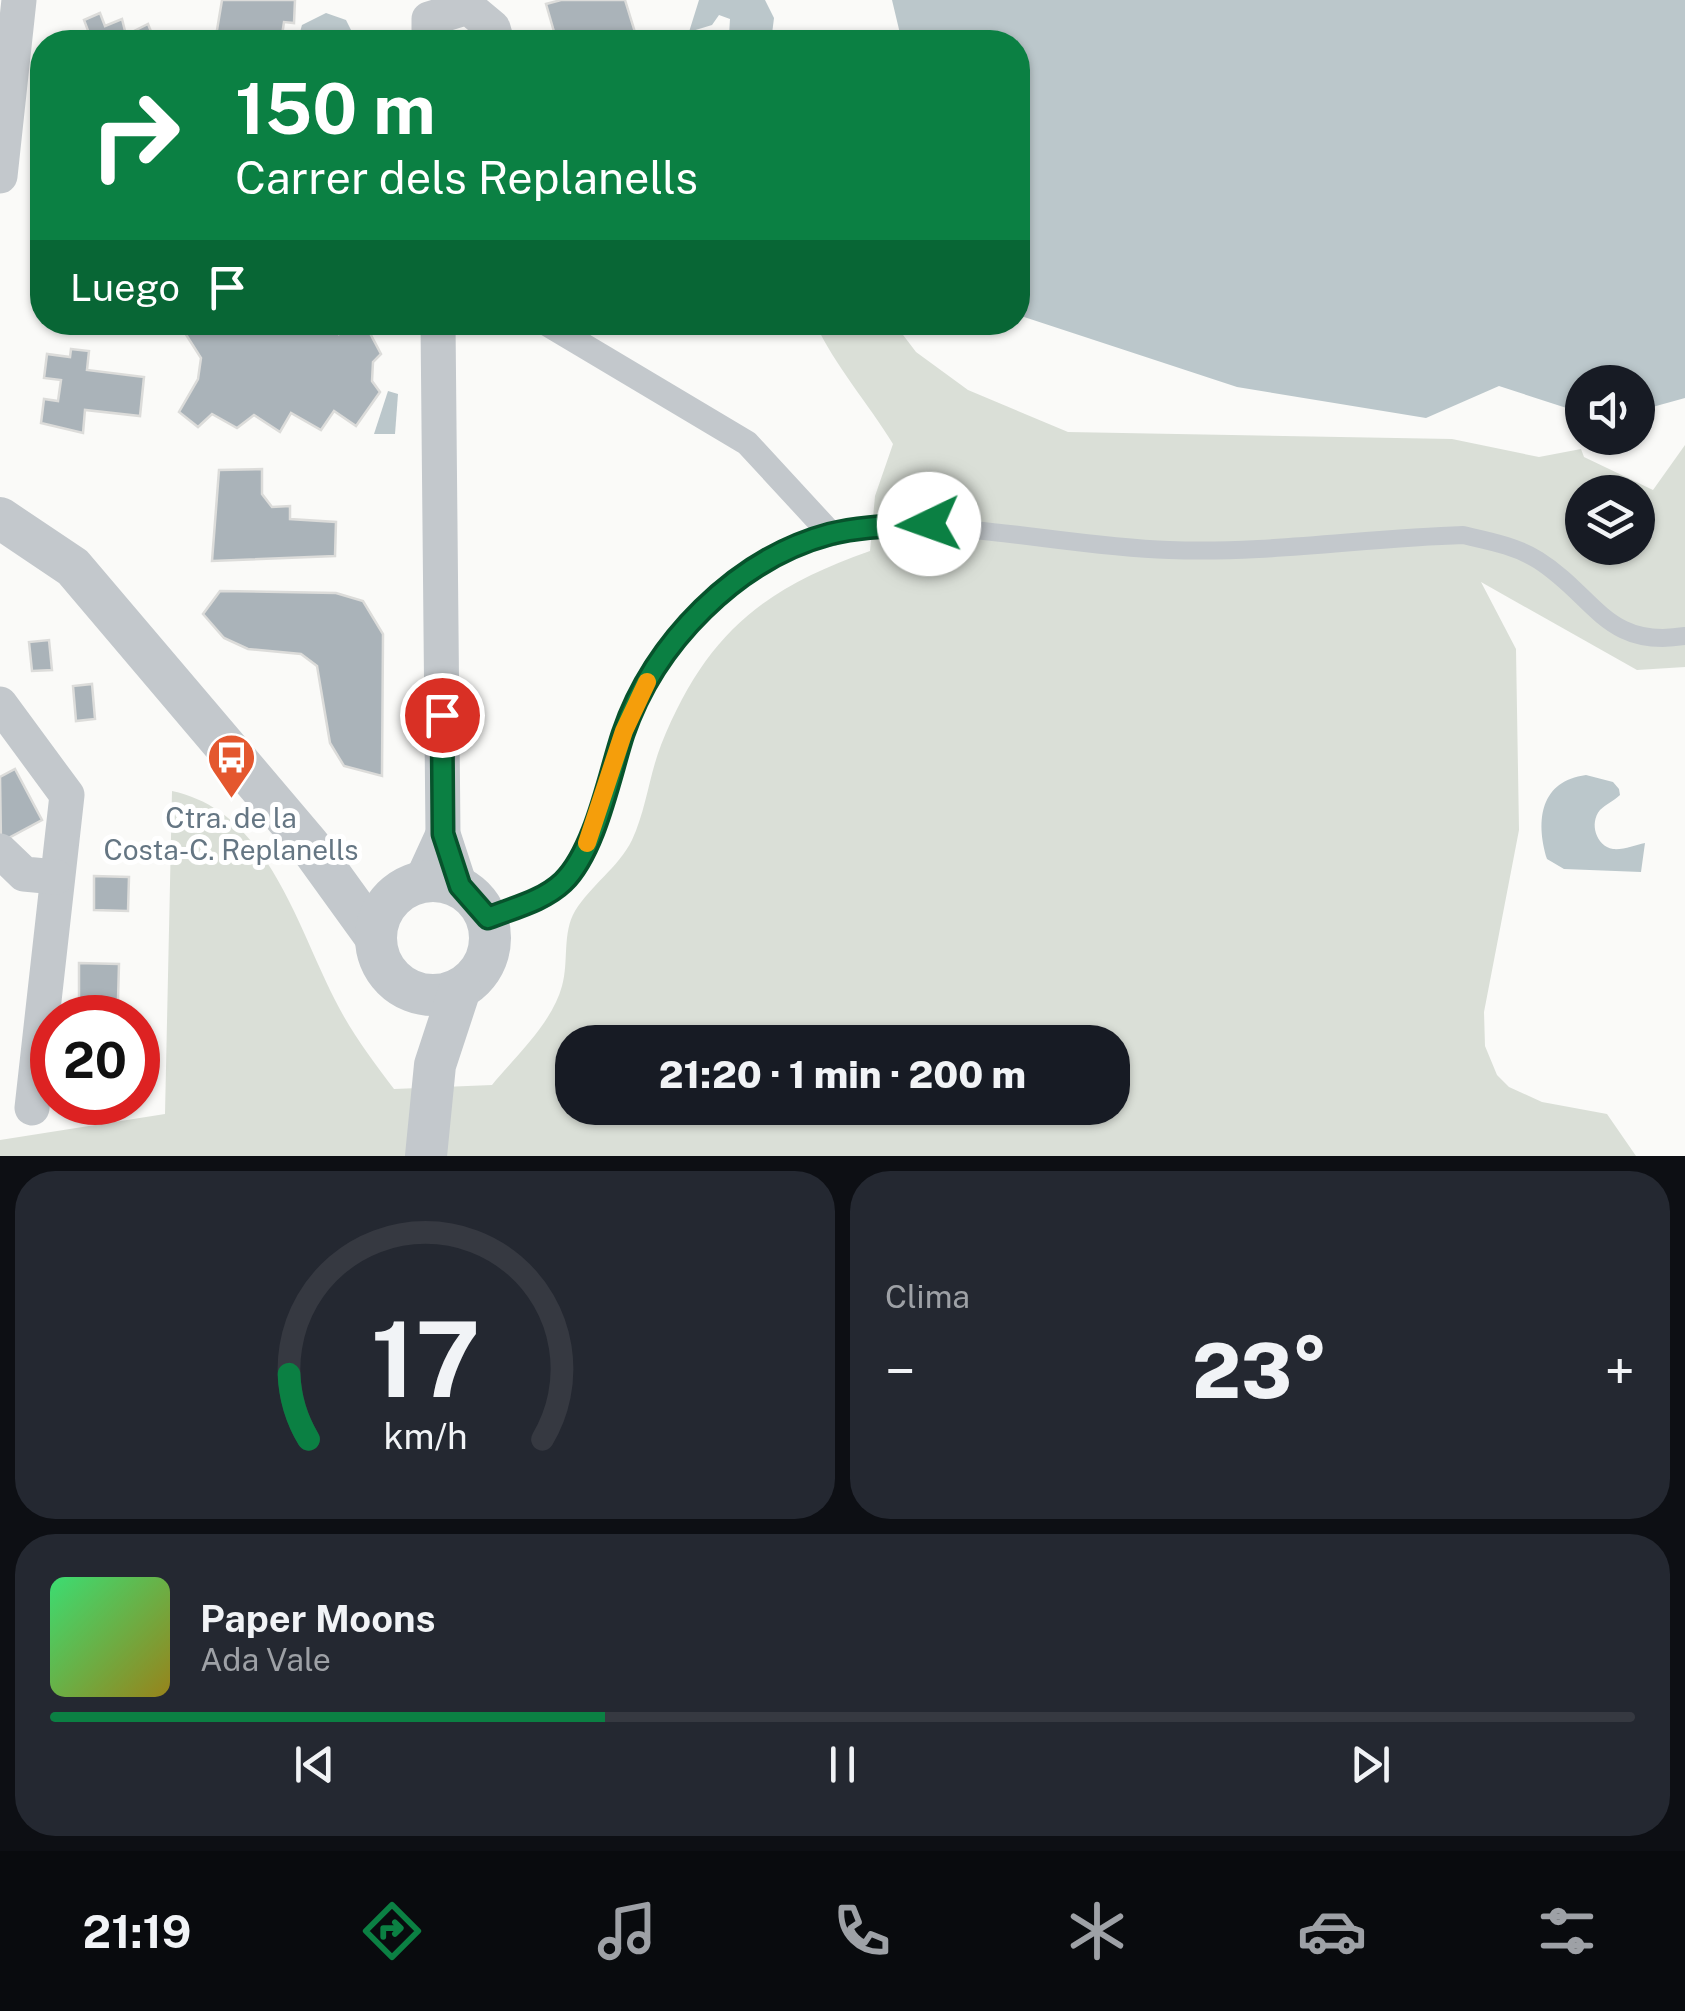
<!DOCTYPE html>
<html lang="es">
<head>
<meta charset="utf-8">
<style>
	body { margin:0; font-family:"Public Sans",sans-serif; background:#242831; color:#f1f3f6; height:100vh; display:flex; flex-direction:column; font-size:38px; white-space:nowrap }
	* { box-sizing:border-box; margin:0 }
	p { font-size:32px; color:#9ea1a6 }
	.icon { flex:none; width:55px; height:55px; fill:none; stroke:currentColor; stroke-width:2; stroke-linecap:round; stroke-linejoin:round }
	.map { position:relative; height:1156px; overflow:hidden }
	.details { display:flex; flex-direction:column; gap:15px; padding:15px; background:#0d0f14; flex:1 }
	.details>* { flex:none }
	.top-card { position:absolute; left:30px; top:30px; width:1000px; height:305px; border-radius:40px; box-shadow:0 2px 8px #0004; background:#0b8043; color:#fff; overflow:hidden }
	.buttons { position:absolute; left:1565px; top:365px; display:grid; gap:20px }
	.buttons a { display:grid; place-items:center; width:90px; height:90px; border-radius:50%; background:#171b24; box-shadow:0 2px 8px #0004; font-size:50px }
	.speed { position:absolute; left:30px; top:995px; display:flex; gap:20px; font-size:50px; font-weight:700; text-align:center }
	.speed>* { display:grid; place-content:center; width:130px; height:130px; border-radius:50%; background:#171b24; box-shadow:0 2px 8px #0004; line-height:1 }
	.speed .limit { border:15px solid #d22; background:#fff; color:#111 }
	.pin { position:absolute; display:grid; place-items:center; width:85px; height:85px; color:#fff; margin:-42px; border:5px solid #fff; border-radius:50%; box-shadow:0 2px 10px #0007 }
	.me { position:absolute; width:110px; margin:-55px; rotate:267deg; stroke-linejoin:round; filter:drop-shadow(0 0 8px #0008) }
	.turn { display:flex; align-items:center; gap:35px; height:210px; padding:0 40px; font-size:45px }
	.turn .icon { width:130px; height:130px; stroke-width:2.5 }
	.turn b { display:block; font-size:70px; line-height:85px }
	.then { display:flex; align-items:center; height:95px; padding:0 40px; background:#0003; gap:20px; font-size:38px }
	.big { font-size:75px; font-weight:800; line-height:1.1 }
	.details .widget { flex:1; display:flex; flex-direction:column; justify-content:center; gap:15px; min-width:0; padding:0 35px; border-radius:40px; background:#242831 }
	.details .dial { align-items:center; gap:0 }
	.dial svg { height:260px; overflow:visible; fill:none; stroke:#363941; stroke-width:7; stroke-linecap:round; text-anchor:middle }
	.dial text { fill:#f1f3f6; stroke:none }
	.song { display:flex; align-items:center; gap:30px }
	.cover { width:120px; height:120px; border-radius:15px; background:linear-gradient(135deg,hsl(140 70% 55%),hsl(50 70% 35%)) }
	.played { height:10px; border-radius:5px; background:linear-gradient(90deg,#0b8043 35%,#363941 35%) }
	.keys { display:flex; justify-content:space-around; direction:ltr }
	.heat { display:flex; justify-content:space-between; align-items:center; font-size:55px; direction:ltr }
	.details .tiles { flex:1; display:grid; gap:15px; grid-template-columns:1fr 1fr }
	.widget:last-child { grid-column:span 2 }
	.trip { position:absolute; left:555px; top:1025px; width:575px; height:100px; border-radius:40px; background:#171b24; box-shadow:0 2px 8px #0004; font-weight:800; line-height:100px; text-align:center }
	.tabs { display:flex; height:160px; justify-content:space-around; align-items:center; background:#090b0e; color:#9ea1a6 }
	.tabs .icon { width:70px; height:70px }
	.tabs .current { color:#0b8043 }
	.tabs b { font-size:45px; color:#f1f3f6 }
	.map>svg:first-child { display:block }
	.green { fill:#dadfd7; fill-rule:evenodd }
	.water { fill:#bbc7cb }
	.building { fill:#aab3b9; stroke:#dcdcda; stroke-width:2.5 }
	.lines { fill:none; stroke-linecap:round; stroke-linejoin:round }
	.service { stroke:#c3c8cc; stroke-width:18 }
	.pedestrian { stroke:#c3c8cc; stroke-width:25 }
	.minor { stroke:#c3c8cc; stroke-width:35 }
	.tertiary { stroke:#c3c8cc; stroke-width:42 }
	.route-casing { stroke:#07532c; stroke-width:25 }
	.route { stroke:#0b8043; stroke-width:18 }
	.slow { stroke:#f59e0b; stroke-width:18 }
	.labels { text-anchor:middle; stroke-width:10; stroke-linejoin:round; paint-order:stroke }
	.poi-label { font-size:28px; fill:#657683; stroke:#fff }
</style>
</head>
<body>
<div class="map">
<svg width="1685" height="1156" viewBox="0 0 1685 1156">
	<rect width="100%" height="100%" fill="#fafaf8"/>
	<path class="green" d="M815,323h79l22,29 52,38 100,42 384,7 87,18 42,-8 3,8 69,33 32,-45v222l-48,3 -156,-88 35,67 3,181 -35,182 1,34 12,29 12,12 33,15 65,12 29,42h-1636v-16l165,-26 7,-323c95,20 124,133 163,209 16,32 37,60 59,89l98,-4c24,-29 60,-62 70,-99 7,-24 0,-53 13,-75 16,-26 43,-43 57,-71 14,-30 17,-64 29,-95 44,-109 100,-156 209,-194l5,-55 18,-52c-25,-41 -58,-78 -78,-121zM1582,492h56v56h-56zM572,1042h540v66h-540z"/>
	<g class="water">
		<path d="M699,0h66l9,18 -3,24h-33l-9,-6 1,-17 -11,-4 -7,10 -23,7z"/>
		<path d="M892,0h793v398l-47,13v-29h-56v31l-83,-27 -73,32 -189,-31 -219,-72v-273h-116z"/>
		<path d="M326,13l20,7 11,22h-60l5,-17z"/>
		<path d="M388,391l10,3 -3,40h-21z"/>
		<path d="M1586,775l27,7 6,7 1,6c-6,6 -14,9 -20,15 -11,13 -4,36 13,39 11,1 22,-4 32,-6l-4,29 -77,-3 -17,-10c-12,-40 -6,-78 39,-84z"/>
	</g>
	<g class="building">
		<path d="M222,0h73l-1,23 -10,-1 -3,20h-66z"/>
		<path d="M561,0h64l13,42h-81l-11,-38z"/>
		<path d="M100,13l5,13 17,-7 4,16 22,-11 6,15 13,-6 7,9h-87l3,-6 -6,-16z"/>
		<path d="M178,322h35l3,6 9,-6h30l4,10 17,-10h19l5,11 20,-11h15l4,12 25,-12 17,32 -8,8 -1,19 8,11 -24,34 -22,-15 -13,19 -30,-17 -11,19 -26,-17 -17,13 -25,-14 -14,13 -19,-15 19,-33 3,-21z"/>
		<path d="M71,349l18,2 -2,19 57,7 -4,39 -55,-6 -2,23 -42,-10 3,-24 14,2 3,-21 -17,-2 3,-24 23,3z"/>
		<path d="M262,469v25l10,13 18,-1v13l46,3 -1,34 -123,5 7,-91z"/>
		<path d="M220,591l116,2 27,8 20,33 -1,142 -38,-10 -14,-23 -13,-77 -16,-12 -53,-5 -24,-11 -21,-24z"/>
		<path d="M49,640l3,30 -20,1 -3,-29z"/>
		<path d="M92,684l3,35 -19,2 -3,-35z"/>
		<path d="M15,769l27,51 -41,22 -1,-65z"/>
		<path d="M94,876l35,1 -1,34 -34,-1z"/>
		<path d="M79,963l40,1 -1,36 -39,-1z"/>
	</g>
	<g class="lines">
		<path class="service" d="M488,918c25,-10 54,-17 74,-36 38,-35 45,-106 63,-152 10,-28 25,-57 42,-80 142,-188 310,-107 502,-100 98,4 196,-12 294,-15 26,6 53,11 75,25 57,36 68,89 147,76"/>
		<path class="pedestrian" d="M544,322l203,121 84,91"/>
		<g class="minor">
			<path d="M429,42v-23l39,-12 25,21 4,14"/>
			<path d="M0,176l19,-176"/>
			<path d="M438,322l5,512 17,52"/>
			<path d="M0,704l67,91 -35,313"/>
			<path d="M0,851l24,23 32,3"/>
			<path d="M421,882l22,-48"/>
		</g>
		<g class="tertiary">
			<path d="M0,518l73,49 236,278 65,90"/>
			<circle cx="433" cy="938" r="57"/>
			<path d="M426,1156l9,-91 25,-76"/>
		</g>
	</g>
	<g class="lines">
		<defs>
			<path id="route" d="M442,715l1,119 17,52 28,32c25,-10 55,-17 75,-36 32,-31 46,-105 60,-148 31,-91 113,-175 207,-200 32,-8 66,-8 99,-10"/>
		</defs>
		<use href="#route" class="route-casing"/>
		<use href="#route" class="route"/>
		<path class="slow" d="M587,843l37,-112 23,-49"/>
	</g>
	<defs>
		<symbol id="bus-pin" viewBox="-11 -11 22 30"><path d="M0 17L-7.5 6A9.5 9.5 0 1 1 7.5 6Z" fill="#e4572e" stroke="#fff"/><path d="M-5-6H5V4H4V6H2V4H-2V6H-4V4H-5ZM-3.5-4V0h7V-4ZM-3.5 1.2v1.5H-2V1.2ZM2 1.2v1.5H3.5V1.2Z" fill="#fff"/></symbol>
	</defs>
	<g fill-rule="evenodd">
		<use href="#bus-pin" x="204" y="730" width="55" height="75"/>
	</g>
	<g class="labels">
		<g class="poi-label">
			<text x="231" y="828">Ctra. de la<tspan x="231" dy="32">Costa-C. Replanells</tspan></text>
		</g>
	</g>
</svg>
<div class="buttons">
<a><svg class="icon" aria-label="sound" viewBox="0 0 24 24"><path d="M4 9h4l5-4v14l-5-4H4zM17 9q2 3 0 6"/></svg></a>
<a><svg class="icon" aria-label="layers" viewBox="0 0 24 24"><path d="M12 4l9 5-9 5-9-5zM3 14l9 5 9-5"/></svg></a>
</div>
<div class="speed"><div class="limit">20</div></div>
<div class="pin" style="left:442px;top:715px;background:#d93025"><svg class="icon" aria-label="arrive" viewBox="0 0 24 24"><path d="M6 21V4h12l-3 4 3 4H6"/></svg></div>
<svg class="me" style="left:929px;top:524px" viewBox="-20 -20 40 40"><circle r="19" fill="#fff"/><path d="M0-13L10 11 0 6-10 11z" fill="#0b8043"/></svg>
<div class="trip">21:20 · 1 min · 200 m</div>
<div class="top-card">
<div class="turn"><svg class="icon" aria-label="right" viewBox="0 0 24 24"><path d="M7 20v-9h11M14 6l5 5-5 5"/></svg><div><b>150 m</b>Carrer dels Replanells</div></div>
<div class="then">Luego<svg class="icon" aria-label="arrive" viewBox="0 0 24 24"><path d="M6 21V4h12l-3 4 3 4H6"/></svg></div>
</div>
</div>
<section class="details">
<div class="tiles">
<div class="widget dial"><svg viewBox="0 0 100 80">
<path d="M14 69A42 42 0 1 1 86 69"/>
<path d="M14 69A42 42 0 0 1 8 49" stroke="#0b8043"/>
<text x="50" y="56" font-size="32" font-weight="700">17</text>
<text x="50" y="72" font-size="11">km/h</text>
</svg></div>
<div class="widget"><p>Clima</p>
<div class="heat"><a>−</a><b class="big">23°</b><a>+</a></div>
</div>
<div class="widget">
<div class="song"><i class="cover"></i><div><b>Paper Moons</b><p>Ada Vale</p></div></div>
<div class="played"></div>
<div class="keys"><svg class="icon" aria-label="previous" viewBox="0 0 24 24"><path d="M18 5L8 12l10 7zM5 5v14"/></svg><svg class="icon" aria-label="pause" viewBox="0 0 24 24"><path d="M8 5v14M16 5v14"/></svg><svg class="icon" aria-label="next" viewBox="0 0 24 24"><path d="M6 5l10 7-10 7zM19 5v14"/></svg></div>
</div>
</div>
</section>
<nav class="tabs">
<b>21:19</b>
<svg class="icon current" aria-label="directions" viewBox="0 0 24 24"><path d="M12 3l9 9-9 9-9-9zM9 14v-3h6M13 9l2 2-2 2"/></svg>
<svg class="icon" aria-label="music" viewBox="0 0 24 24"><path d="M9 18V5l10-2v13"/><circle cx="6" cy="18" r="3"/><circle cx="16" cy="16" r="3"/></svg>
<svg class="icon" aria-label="phone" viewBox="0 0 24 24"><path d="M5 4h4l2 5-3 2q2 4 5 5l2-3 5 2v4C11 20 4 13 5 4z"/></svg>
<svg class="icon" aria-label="climate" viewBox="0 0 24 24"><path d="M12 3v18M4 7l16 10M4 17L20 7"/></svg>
<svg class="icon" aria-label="car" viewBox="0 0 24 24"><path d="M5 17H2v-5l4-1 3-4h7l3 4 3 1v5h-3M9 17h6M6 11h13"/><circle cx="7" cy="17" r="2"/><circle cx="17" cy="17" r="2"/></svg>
<svg class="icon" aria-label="filters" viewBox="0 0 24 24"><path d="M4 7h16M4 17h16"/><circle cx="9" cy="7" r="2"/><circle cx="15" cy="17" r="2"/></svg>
</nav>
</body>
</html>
